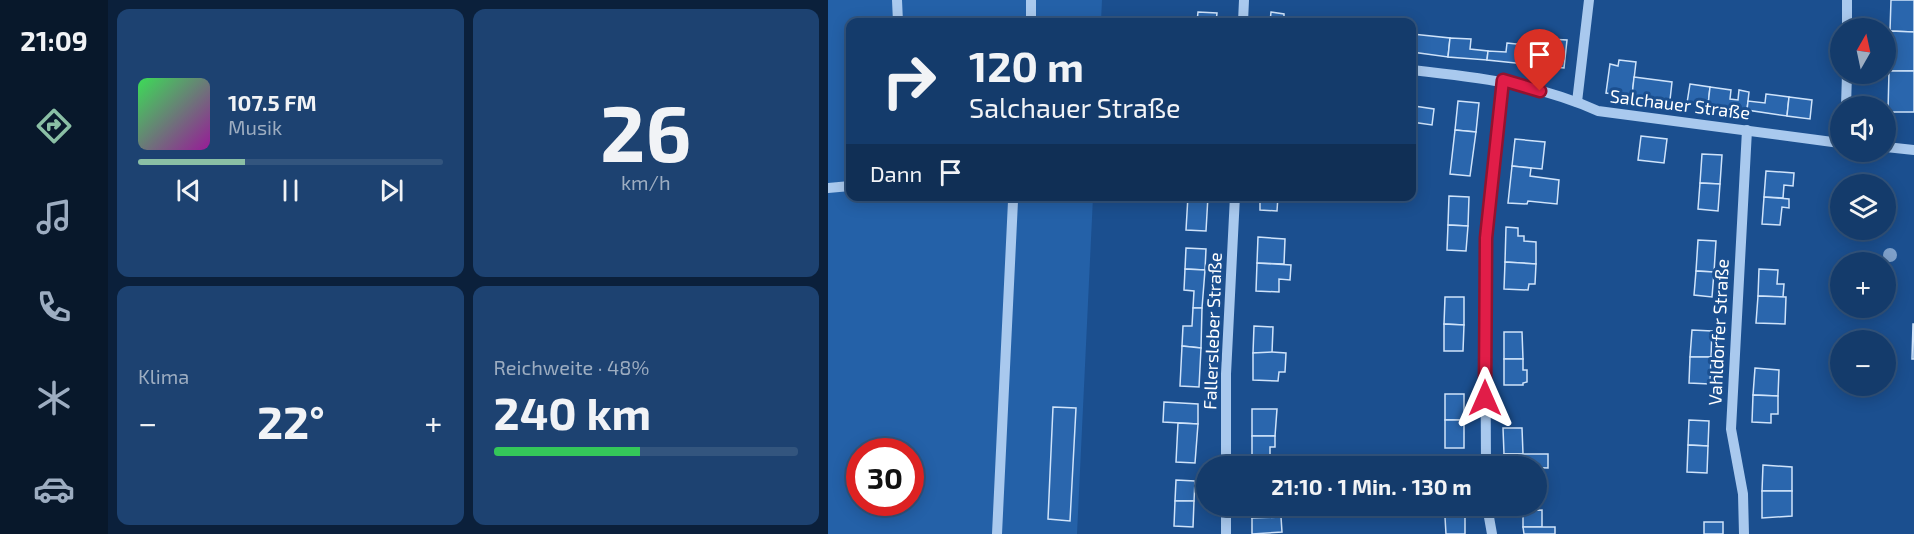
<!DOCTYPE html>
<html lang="de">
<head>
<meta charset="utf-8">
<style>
	body { margin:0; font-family:"Exo 2",sans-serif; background:#1d4271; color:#f1f3f6; height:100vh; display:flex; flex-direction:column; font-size:22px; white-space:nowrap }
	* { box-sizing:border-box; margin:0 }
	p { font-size:20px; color:#9dadc1 }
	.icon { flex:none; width:33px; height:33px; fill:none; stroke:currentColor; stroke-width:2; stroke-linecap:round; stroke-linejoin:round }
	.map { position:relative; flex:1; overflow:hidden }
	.drawer { display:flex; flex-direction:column; gap:9px; padding:9px; background:#0b203b; width:720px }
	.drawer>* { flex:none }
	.hud { position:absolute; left:18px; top:18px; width:570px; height:183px; border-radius:12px; box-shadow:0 3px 15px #0003,0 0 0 2px #33557e; background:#143b6b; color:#f1f3f6; overflow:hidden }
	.needle { width:39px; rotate:9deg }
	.buttons { position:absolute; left:1002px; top:18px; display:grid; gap:12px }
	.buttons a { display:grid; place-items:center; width:66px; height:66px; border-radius:50%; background:#143b6b; box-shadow:0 3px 15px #0003,0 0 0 2px #33557e; font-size:30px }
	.speed { position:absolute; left:18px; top:438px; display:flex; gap:12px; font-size:30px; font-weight:700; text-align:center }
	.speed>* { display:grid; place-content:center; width:78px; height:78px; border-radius:50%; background:#143b6b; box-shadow:0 3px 15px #0003,0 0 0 2px #33557e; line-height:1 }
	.speed .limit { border:9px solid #d22; background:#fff; color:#111 }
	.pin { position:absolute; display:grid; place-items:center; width:51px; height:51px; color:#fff; margin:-62px -26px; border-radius:50% 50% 50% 0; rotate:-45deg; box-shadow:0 0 6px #0007 }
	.pin .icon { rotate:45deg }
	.me { position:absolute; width:66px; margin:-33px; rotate:0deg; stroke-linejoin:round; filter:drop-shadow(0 0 4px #0008) }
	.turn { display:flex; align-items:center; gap:21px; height:126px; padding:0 24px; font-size:27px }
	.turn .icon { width:78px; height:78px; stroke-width:2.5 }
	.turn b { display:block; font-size:42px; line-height:51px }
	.then { display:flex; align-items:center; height:57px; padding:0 24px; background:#0003; gap:12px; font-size:22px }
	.big { font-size:45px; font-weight:700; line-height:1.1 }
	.drawer .card { flex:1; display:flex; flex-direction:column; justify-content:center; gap:9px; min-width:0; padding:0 21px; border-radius:12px; background:#1d4271 }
	.drawer .dial { align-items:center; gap:0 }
	.dial b { font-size:78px; line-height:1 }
	.song { display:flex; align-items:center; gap:18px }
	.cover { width:72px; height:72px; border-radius:9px; background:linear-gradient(135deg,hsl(130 70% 55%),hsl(300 70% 35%)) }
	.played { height:6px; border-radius:3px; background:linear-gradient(90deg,#8abfa5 35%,#33557e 35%) }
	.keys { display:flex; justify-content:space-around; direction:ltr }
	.heat { display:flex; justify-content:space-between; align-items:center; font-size:33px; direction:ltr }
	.charge { height:9px; border-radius:4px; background:linear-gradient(90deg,#34c759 48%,#33557e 0) }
	.drawer .tiles { flex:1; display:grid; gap:9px; grid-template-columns:repeat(2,1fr) }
	.trip { position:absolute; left:368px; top:456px; width:351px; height:60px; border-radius:30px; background:#143b6b; box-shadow:0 3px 15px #0003,0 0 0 2px #33557e; font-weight:700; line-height:60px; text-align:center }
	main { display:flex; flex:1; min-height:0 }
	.menu { display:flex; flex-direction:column; width:108px; justify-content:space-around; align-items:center; background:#08182b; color:#9dadc1 }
	.menu .icon { width:42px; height:42px }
	.menu .selected { color:#8abfa5 }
	.menu b { font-size:27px; color:#f1f3f6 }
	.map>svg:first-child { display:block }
	.green { fill:#2461a8; fill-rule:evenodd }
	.building { fill:#2a66ad; stroke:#cfe3fa; stroke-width:1.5 }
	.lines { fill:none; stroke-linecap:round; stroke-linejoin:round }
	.minor { stroke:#a9c9ee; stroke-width:10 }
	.tree { fill:#7ea0ca }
	.route-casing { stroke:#92132f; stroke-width:15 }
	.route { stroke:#e11d48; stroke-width:10 }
	.labels { text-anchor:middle; stroke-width:6; stroke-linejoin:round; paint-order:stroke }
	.street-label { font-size:18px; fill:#fff; stroke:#1b4f8f }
</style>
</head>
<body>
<main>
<nav class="menu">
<b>21:09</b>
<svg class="icon selected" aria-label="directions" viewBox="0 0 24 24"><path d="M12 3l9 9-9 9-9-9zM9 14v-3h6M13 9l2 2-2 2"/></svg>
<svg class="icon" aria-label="music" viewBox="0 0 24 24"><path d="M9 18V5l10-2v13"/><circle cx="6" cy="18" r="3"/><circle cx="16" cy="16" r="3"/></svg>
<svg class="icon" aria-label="phone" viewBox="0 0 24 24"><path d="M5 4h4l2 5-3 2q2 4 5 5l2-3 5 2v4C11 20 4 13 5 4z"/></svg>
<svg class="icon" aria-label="climate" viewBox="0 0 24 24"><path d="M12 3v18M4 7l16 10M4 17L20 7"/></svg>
<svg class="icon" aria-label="car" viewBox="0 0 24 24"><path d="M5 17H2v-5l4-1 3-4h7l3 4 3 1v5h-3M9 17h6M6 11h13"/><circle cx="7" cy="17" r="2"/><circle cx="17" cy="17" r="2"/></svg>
</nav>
<section class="drawer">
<div class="tiles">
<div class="card">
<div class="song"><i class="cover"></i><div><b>107.5 FM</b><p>Musik</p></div></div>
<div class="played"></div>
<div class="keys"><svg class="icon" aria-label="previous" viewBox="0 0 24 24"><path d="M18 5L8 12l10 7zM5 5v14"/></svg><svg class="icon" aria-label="pause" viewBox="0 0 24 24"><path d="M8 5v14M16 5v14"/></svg><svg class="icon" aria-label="next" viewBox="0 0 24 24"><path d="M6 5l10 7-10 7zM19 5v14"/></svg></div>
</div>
<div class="card dial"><b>26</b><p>km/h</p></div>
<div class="card"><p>Klima</p>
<div class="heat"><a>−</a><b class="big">22°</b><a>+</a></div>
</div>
<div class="card"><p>Reichweite · 48%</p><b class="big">240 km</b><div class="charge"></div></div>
</div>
</section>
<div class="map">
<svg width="1086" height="534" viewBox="0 0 1086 534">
	<rect width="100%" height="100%" fill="#1b4f8f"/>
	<path class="green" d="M0,0h274l-1,22h-251v174l243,1 -16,337h-249zM32,452h50v50h-50z"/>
	<g class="building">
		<path d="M1063,0h23v32l-24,-1z"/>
		<path d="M370,12l19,1 -1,9h-19z"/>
		<path d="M443,12l13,2v7l10,1h-24z"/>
		<path d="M1062,31l24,1v39h-25z"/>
		<path d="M584,34l38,4 -2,19 -36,-5z"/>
		<path d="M622,38l21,1 -1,10 18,2 -1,9 -39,-3z"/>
		<path d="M700,38l39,2 -3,28 -39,-4z"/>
		<path d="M679,43l20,2 -2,19 -38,-4 1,-9 18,1z"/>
		<path d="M791,60l17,2 -4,34 -26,-3 4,-29 8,2z"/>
		<path d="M1061,71h25v41h-26z"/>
		<path d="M806,77l38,5 -2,18 -38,-4z"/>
		<path d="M862,84l20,3 -2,19 -21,-3z"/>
		<path d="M882,87l21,3 -1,9 8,1 1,-10 10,2 -2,18 -39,-5z"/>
		<path d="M938,94l23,3 -2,19 -40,-6 1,-9 17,2z"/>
		<path d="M961,97l23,3 -2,19 -23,-3z"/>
		<path d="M630,101l21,2 -3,29 -21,-2z"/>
		<path d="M586,106l20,3 -2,16 -20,-3z"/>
		<path d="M627,130l21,2 -6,44 -20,-2z"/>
		<path d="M813,136l26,3 -3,24 -26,-3z"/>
		<path d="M687,139l30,3 -3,27 -30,-3z"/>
		<path d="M874,154l20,1 -2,29 -20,-1z"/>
		<path d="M684,166l19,2 -1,8 29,4 -2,24 -29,-3 -1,3 -19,-1z"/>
		<path d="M938,171l28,2 -1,13 -9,-1 -1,13 -19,-1z"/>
		<path d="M872,183l20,1 -2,27 -20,-2z"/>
		<path d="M360,196h20l-2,35 -20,-1z"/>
		<path d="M432,196h18l-1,15 -17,-1z"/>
		<path d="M621,196l20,1 -1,29 -20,-1z"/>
		<path d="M936,197l25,2v9l-7,-1 -2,18 -18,-1z"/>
		<path d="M620,225l20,1 -2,25 -19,-1z"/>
		<path d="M678,227l12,1v8h6v5l12,1v22l-31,-2z"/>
		<path d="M430,237l27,2 -1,25 -27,-1z"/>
		<path d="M870,240l18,1 -2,31 -18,-1z"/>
		<path d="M358,248l20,1 -1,21 -20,-1z"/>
		<path d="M677,262l31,2 -1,20h-6l-1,6 -24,-1z"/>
		<path d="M429,263l34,2 -1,15 -11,-1v13l-23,-1z"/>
		<path d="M357,269l20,1 -3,38h-9l1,-17 -10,-1z"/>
		<path d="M931,269l19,1 -1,14h7l-1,13 -25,-1z"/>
		<path d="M868,271l18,1 -2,25 -18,-2z"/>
		<path d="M930,296l28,1 -1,27 -29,-1z"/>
		<path d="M617,297h19v28l-20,-1z"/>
		<path d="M365,308h9l-1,40 -19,-2 1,-20h9z"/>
		<path d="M616,324l20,1 -1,26h-19z"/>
		<path d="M1085,324h1v35h-2z"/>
		<path d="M426,326l19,1 -1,26h-19z"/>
		<path d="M864,330l20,1 -1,26h-21z"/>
		<path d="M676,332h18l1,27h-19z"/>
		<path d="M354,346l19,2 -2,39 -19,-1z"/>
		<path d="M444,352l14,1 -1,19h-6l-1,9 -25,-1v-27z"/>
		<path d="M862,357h21l-1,27 -21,-1z"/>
		<path d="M676,359h19v11h4v12l-4,1v2h-19z"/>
		<path d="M927,368l24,2 -1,26 -25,-1z"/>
		<rect x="617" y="394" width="19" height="26"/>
		<path d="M925,395l25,1v18h-7v9l-19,-1z"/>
		<path d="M336,402l34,2v20l-35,-2z"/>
		<path d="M225,407l23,1 -6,113 -22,-2z"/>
		<path d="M424,409h25l-2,27h-23z"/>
		<rect x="617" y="420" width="19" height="28"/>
		<path d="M861,420l20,1 -1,25 -20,-1z"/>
		<path d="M350,423l20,1 -3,39 -19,-1z"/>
		<path d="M675,428h19l1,26h-19z"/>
		<path d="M424,436h23v11h-5v15l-18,-1z"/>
		<path d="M860,445l20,1 -1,27 -20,-1z"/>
		<path d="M676,454h44v14l-44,-2z"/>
		<path d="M935,465l29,2v24h-30z"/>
		<path d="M348,480l19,1 -1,20h-19z"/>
		<path d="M934,491h30v25l-30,2z"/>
		<path d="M347,501h19l-1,26 -19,-1z"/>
		<path d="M424,506h34v11l-34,1z"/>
		<path d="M617,506h21v10l-21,1z"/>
		<path d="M714,510v17h-19v-16z"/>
		<path d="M637,516v18h-19l-1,-17z"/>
		<path d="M453,517l1,15 -30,2v-16z"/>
		<rect x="876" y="522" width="19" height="12"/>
		<path d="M695,527h32v7h-31z"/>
	</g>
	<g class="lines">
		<g class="minor">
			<path d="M69,0l1,22"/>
			<path d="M203,22v-22"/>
			<path d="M415,22l1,-22"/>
			<path d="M1019,28v-28"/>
			<path d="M584,70c64,7 126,14 186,41l242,32"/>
			<path d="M749,102l12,-102"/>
			<path d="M1018,106l1,-32"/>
			<path d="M1058,147l28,3"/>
			<path d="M0,188l22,-2"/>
			<path d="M398,466v-92l9,-178"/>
			<path d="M658,466l-1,-206 18,-180"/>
			<path d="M659,506l5,28"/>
			<path d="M169,534l16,-333 4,-5"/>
			<path d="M398,534v-28"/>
			<path d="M916,534l-1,-40 -12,-65 16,-299"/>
		</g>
	</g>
	<circle class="tree" cx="1062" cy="255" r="7"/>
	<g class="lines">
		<defs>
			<path id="route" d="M657,398l1,-160 17,-158 37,11"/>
		</defs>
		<use href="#route" class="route-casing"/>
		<use href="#route" class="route"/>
	</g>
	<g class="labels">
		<g class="street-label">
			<text transform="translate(852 105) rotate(7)" y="6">Salchauer Straße</text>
			<text transform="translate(385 331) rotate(-88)" y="6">Fallersleber Straße</text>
			<text transform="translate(891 332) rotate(-87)" y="6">Vahldorfer Straße</text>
		</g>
	</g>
</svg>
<div class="buttons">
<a><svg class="needle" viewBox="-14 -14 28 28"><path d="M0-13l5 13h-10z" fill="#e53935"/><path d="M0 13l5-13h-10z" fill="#9dadc1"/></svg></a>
<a><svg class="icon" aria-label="sound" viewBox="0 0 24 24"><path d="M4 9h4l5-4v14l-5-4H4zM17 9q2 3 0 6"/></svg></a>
<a><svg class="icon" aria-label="layers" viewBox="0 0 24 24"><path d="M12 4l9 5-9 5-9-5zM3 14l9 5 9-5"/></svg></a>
<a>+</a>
<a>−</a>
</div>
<div class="speed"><div class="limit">30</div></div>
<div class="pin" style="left:712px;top:91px;background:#d93025"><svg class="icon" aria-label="arrive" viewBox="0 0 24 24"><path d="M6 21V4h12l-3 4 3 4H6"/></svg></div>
<svg class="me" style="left:657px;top:398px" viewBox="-20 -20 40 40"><path d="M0-17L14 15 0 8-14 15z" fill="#e11d48" stroke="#fff" stroke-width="4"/></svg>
<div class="trip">21:10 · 1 Min. · 130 m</div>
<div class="hud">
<div class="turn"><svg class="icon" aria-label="right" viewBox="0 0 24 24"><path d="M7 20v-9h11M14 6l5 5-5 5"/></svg><div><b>120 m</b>Salchauer Straße</div></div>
<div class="then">Dann<svg class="icon" aria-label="arrive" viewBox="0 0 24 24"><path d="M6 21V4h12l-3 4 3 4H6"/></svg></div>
</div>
</div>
</main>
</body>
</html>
